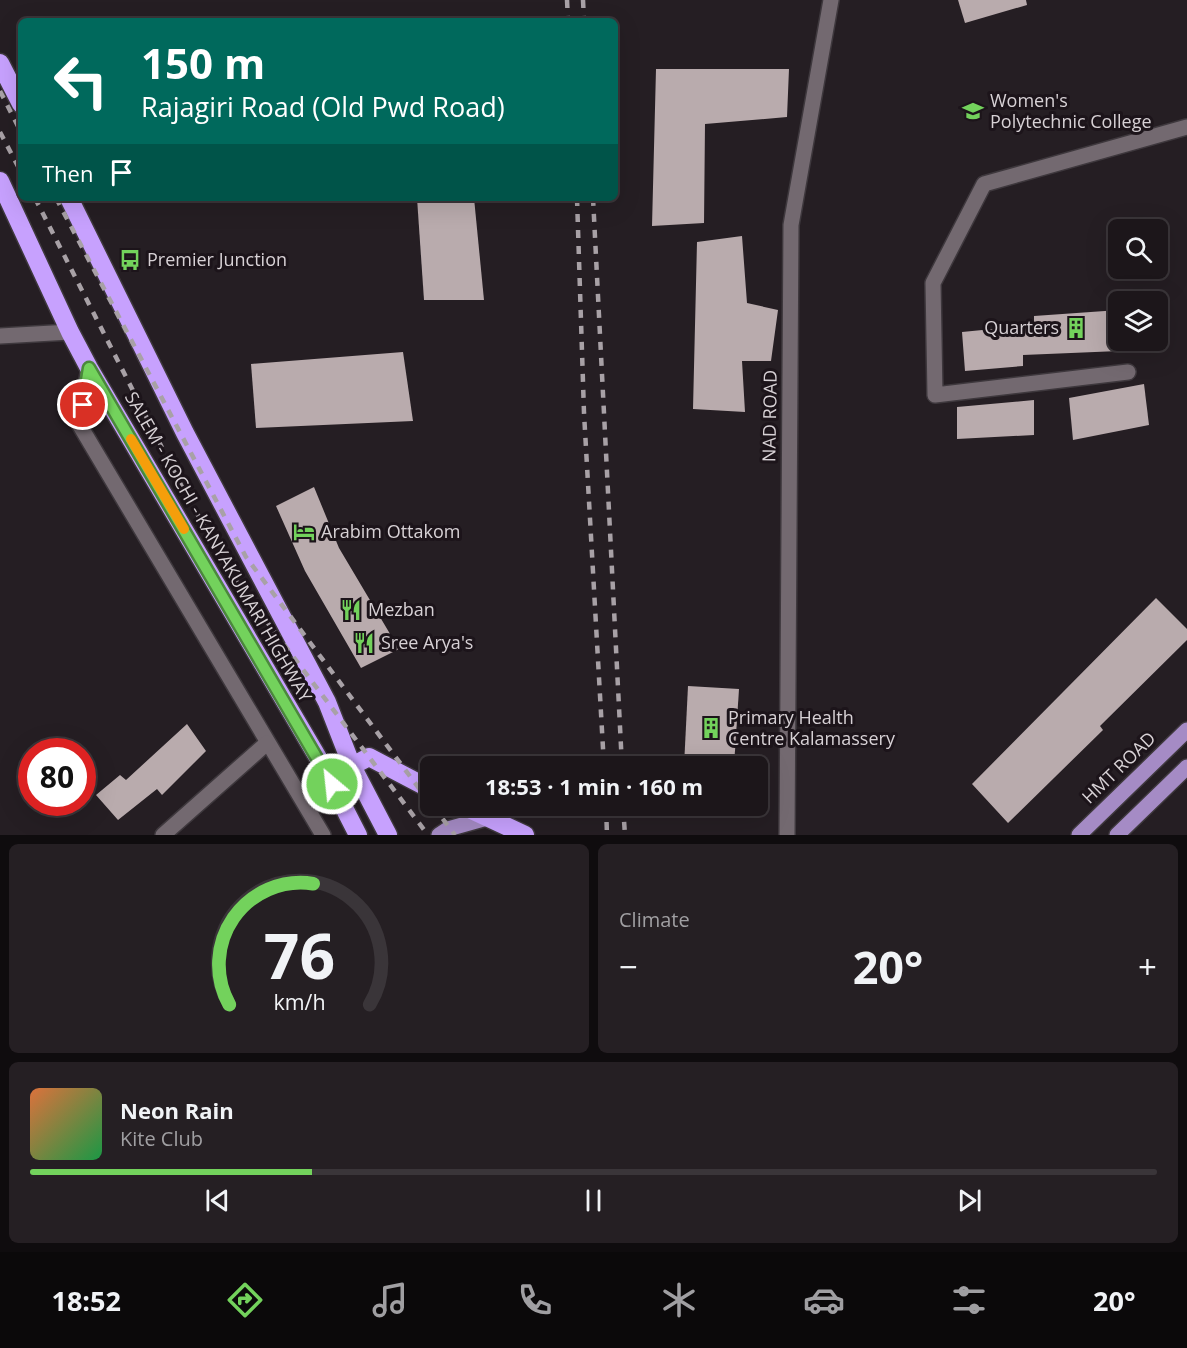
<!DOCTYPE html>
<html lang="en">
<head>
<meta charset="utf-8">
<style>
	body { margin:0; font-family:"Open Sans",sans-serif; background:#251f23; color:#f1f3f6; height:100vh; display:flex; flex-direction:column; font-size:22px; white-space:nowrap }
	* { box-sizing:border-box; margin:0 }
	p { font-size:20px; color:#a09fa2 }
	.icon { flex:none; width:33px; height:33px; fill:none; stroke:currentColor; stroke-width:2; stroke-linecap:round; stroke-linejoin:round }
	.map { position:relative; height:835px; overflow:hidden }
	.side { display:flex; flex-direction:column; gap:9px; padding:9px; background:#0f0c0e; flex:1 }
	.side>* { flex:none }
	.guide { position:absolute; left:18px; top:18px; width:600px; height:183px; border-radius:9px; box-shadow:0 6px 24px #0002,0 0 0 2px #3a3539; background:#00695c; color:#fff; overflow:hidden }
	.buttons { position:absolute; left:1108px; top:219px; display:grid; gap:12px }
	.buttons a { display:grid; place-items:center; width:60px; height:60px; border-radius:9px; background:#1c161a; box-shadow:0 6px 24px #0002,0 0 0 2px #3a3539; font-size:30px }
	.speed { position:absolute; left:18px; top:738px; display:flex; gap:12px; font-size:30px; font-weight:700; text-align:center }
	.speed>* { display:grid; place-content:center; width:78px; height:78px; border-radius:50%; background:#1c161a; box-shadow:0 6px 24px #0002,0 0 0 2px #3a3539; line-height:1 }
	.speed .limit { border:9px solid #d22; background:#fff; color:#111 }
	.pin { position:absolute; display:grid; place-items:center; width:51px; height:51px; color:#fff; margin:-26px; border:3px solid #fff; border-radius:50%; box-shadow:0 2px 6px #0007 }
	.me { position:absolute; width:66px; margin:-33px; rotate:332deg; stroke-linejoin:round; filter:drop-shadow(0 0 4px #0008) }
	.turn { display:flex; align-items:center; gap:21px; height:126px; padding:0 24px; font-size:27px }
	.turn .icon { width:78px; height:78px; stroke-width:2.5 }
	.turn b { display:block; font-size:42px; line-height:51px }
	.then { display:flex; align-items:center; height:57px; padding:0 24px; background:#0003; gap:12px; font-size:22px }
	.big { font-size:45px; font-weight:700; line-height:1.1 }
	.side .card { flex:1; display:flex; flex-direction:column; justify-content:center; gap:9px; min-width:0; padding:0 21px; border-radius:9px; background:#251f23 }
	.side .dial { align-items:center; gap:0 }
	.dial svg { height:156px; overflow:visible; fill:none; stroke:#3a3539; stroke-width:7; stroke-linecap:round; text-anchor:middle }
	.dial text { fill:#f1f3f6; stroke:none }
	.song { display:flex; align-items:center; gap:18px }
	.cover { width:72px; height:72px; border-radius:9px; background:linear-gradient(135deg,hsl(20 70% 55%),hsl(140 70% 35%)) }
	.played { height:6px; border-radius:3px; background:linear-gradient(90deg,#73d25c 25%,#3a3539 25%) }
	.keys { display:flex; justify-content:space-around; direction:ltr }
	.heat { display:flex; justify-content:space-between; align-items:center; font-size:33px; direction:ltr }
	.side .tiles { flex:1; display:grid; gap:9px; grid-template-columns:1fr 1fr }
	.card:last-child { grid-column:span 2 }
	.trip { position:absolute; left:420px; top:756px; width:348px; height:60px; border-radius:9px; background:#1c161a; box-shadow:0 6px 24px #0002,0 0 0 2px #3a3539; font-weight:700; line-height:60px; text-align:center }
	.tabs { display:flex; height:96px; justify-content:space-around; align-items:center; background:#0b090a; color:#a09fa2 }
	.tabs .icon { width:42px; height:42px }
	.tabs .selected { color:#73d25c }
	.tabs b { font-size:27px; color:#f1f3f6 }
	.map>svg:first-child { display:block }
	.building { fill:#b9abad }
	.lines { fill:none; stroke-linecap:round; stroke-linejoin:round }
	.minor-casing { stroke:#3e383d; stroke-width:18 }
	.major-casing { stroke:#3e383d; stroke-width:18 }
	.highway-casing { stroke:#3e383d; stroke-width:21 }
	.minor { stroke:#736970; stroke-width:15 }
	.major { stroke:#a58bc5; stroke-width:15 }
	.highway { stroke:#c7a1fe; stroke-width:18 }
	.rail { stroke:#a8a1a6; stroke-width:4.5; stroke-dasharray:8 8; stroke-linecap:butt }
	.route-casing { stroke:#4b883c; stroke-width:15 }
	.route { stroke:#73d25c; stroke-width:10 }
	.slow { stroke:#f59e0b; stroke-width:10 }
	.labels { text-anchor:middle; stroke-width:6; stroke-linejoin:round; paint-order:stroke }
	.poi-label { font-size:18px; fill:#d7d1d5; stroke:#1c141a; text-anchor:start }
	.street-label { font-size:18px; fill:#d7d1d5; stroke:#1c141a }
</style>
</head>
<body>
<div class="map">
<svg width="1187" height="835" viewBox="0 0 1187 835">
	<rect width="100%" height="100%" fill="#251e23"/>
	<g class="building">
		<path d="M958,0h68l1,5 -62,18z"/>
		<path d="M656,69h133l-2,48 -82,7 -1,99 -52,3z"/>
		<path d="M417,198h57l10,102h-60z"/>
		<path d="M742,236l5,67 31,7 -7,51h-29l3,51 -52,-3 4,-167z"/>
		<path d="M1119,310v41l-96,4v11l-58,5 -3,-39 72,-7v-9z"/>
		<path d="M403,352l10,69 -157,7 -5,-64z"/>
		<path d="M1144,384l5,41 -76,15 -4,-42z"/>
		<path d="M1034,400v35l-77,4v-32z"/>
		<path d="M314,487l25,61 60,101 -38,19 -56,-97 -29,-65z"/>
		<path d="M1156,598l31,31v11l-87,86 3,4 -95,93 -36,-39z"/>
		<path d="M688,686l51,3 -5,77h-50z"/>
		<path d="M187,724l19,27 -44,44 -5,-6 -39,31 -22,-25 24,-20 6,5z"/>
	</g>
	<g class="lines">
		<defs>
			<g id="minor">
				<path d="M0,336l70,-4"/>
				<path d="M89,368l-10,56 244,411"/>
				<path d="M1128,372l-193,23 -2,-112 51,-99 203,-57"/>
				<path d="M163,835l104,-92"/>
				<path d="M787,835l4,-610 40,-225"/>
			</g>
			<g id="major">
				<path d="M439,835l9,-6 39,-11"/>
				<path d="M1079,835l108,-105"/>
				<path d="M1117,835l70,-68"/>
			</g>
			<g id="highway">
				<path d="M0,63l21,41"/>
				<path d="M0,181l70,151 19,36 231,393 38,74"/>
				<path d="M69,198l116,235 142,269 25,64 36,69"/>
				<path d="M352,766l17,-9 61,32"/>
				<path d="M463,806l62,29"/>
			</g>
		</defs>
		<use href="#minor" class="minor-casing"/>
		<use href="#major" class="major-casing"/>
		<use href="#highway" class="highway-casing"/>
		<use href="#minor" class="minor"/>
		<use href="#major" class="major"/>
		<use href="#highway" class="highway"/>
		<g class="rail">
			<path d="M567,0l1,21"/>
			<path d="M583,0l1,21"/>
			<path d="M0,91l21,41"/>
			<path d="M0,132l21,40"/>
			<path d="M35,198l146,287 52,92 195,258"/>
			<path d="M56,198l190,359 184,246"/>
			<path d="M577,198l7,215 20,353"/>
			<path d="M593,198l29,568"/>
			<path d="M433,806l22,29"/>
			<path d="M606,806l1,29"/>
			<path d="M623,806l2,29"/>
		</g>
	</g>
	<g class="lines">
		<defs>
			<path id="route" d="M83,405l6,-37 243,416"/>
		</defs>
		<use href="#route" class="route-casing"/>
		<use href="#route" class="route"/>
		<path class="slow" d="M131,439l53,90"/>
	</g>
	<defs>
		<symbol id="university-bare" viewBox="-9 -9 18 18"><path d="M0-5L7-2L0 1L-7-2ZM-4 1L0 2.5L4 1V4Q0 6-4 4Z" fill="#73d25c" stroke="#1c141a" stroke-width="2.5" paint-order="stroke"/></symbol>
		<symbol id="bus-bare" viewBox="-9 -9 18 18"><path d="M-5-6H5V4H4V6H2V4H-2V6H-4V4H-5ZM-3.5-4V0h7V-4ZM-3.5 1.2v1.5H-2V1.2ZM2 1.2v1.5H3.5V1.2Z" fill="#73d25c" stroke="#1c141a" stroke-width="2.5" paint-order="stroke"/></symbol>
		<symbol id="building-bare" viewBox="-9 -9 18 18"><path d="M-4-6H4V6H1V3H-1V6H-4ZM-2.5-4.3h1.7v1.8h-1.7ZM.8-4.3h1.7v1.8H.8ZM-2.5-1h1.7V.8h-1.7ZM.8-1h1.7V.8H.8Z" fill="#73d25c" stroke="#1c141a" stroke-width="2.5" paint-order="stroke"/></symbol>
		<symbol id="hotel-bare" viewBox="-9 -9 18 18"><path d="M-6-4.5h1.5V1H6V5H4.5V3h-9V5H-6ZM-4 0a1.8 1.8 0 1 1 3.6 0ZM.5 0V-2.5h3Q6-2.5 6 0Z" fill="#73d25c" stroke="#1c141a" stroke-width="2.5" paint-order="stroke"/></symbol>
		<symbol id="restaurant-bare" viewBox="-9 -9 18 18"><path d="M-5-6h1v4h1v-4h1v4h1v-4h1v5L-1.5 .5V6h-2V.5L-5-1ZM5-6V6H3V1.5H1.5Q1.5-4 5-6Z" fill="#73d25c" stroke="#1c141a" stroke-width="2.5" paint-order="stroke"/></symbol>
	</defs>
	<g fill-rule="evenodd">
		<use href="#university-bare" x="958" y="96" width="30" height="30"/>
		<use href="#bus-bare" x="115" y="245" width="30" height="30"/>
		<use href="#building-bare" x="1061" y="313" width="30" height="30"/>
		<use href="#hotel-bare" x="289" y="517" width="30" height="30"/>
		<use href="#restaurant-bare" x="336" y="595" width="30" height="30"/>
		<use href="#restaurant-bare" x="349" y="628" width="30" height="30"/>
		<use href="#building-bare" x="696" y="713" width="30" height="30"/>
	</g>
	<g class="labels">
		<g class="poi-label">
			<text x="990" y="107">Women's<tspan x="990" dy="21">Polytechnic College</tspan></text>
			<text x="147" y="266">Premier Junction</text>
			<text x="1059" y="334" text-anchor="end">Quarters</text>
			<text x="321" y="538">Arabim Ottakom</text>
			<text x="368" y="616">Mezban</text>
			<text x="381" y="649">Sree Arya's</text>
			<text x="728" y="724">Primary Health<tspan x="728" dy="21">Centre Kalamassery</tspan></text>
		</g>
		<g class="street-label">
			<text transform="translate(770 416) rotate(-89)" y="6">NAD ROAD</text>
			<text transform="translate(218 547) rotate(60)" y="6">SALEM - KOCHI - KANYAKUMARI HIGHWAY</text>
			<text transform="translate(1119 768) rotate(-44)" y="6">HMT ROAD</text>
		</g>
	</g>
</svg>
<div class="buttons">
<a><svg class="icon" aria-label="search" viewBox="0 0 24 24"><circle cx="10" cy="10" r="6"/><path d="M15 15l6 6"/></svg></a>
<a><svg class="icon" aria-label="layers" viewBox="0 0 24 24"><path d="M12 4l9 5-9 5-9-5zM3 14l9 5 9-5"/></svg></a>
</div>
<div class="speed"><div class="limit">80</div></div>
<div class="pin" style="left:83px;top:405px;background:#d93025"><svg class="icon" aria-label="arrive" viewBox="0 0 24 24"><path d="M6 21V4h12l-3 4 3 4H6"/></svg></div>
<svg class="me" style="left:332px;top:784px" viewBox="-20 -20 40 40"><circle r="17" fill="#73d25c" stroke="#fff" stroke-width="3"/><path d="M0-11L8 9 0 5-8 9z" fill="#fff"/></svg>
<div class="trip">18:53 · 1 min · 160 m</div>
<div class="guide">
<div class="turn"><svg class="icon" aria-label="left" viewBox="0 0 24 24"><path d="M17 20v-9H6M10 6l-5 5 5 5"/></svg><div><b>150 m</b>Rajagiri Road (Old Pwd Road)</div></div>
<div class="then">Then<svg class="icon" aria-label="arrive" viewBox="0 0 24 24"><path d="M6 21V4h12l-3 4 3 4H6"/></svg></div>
</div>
</div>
<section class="side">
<div class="tiles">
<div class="card dial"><svg viewBox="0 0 100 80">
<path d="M14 69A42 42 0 1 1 86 69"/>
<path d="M14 69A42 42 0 0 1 57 7" stroke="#73d25c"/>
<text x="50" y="56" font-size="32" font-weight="700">76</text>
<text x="50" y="72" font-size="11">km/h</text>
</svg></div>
<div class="card"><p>Climate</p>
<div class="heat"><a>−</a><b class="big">20°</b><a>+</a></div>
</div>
<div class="card">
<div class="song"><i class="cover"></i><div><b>Neon Rain</b><p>Kite Club</p></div></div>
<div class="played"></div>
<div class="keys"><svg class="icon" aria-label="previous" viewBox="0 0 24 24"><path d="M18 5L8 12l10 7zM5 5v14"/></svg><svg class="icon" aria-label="pause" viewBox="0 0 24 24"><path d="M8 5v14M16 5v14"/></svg><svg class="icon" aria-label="next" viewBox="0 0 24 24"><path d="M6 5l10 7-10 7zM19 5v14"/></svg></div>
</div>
</div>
</section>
<nav class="tabs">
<b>18:52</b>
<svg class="icon selected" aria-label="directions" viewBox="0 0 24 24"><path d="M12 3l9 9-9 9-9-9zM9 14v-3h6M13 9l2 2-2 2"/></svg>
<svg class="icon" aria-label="music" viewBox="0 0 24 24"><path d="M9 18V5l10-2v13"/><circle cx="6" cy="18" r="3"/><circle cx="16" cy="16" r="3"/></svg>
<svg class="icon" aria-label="phone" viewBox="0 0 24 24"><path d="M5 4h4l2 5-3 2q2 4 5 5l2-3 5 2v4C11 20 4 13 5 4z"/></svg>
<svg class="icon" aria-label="climate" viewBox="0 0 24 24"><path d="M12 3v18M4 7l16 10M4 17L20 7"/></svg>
<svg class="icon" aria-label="car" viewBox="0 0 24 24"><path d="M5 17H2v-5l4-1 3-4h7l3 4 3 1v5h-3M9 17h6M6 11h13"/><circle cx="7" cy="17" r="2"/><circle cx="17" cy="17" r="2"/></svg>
<svg class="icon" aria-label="filters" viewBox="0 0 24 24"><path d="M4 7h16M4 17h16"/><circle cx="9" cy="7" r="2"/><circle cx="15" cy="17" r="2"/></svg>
<b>20°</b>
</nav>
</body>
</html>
